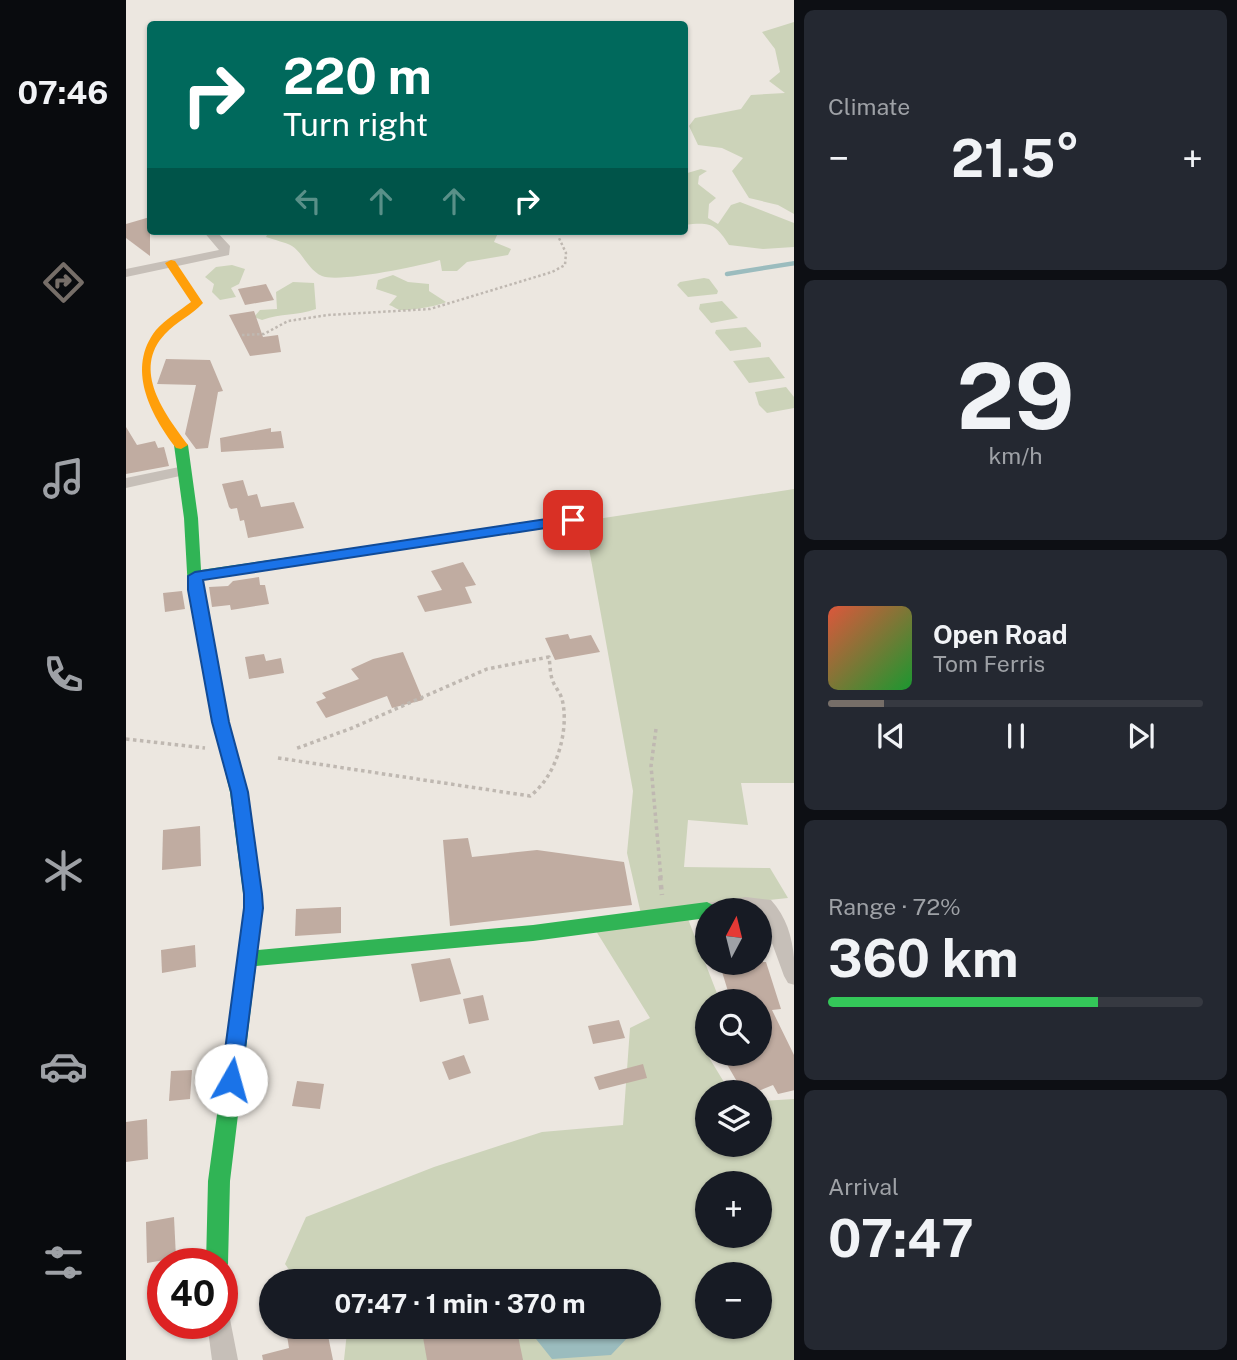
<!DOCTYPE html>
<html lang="en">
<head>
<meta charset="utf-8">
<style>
	body { margin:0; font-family:"Public Sans",sans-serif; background:#242831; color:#f1f3f6; height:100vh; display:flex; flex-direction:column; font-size:26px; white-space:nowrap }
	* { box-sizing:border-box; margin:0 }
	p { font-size:23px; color:#9ea1a6 }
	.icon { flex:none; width:38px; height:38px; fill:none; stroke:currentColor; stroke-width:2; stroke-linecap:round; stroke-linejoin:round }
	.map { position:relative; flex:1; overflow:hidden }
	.side { display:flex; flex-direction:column; gap:10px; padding:10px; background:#0d0f14; width:443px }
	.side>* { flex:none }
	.guide { position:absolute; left:21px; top:21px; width:541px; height:214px; border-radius:7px; box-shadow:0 2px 5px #0004; background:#00695c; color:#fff; overflow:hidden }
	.needle { width:46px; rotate:7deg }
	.buttons { position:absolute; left:569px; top:898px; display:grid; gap:14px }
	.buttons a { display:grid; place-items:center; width:77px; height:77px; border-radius:50%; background:#171b24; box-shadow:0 2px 5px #0004; font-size:35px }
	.speed { position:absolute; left:21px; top:1248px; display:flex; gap:14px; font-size:35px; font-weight:700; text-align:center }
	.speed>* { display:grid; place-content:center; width:91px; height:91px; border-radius:50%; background:#171b24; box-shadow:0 2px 5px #0004; line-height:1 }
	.speed .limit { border:10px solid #d22; background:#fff; color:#111 }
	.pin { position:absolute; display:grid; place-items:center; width:60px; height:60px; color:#fff; margin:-30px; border-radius:14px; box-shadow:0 4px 10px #0006 }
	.me { position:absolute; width:77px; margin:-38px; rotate:7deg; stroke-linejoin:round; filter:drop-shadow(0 0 5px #0008) }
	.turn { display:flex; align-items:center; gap:24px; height:147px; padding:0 21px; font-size:32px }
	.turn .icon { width:91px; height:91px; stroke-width:2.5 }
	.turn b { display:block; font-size:49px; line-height:60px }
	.lanes { display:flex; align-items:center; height:66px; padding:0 21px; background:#0003; justify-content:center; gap:35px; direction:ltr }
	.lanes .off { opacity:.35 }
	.big { font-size:52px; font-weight:700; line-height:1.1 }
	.side .card { flex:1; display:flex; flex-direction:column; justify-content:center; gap:10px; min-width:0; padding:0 24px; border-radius:10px; background:#242831 }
	.side .dial { align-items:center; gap:0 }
	.dial b { font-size:91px; line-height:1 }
	.song { display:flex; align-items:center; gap:21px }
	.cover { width:84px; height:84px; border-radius:10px; background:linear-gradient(135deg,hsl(10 70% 55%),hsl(130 70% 35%)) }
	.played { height:7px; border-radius:4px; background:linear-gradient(90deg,#766e68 15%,#363941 15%) }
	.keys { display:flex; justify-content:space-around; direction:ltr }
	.heat { display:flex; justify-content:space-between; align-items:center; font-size:38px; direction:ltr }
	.charge { height:10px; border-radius:5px; background:linear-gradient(90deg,#34c759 72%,#363941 0) }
	.trip { position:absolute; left:133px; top:1269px; width:402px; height:70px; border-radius:35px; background:#171b24; box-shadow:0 2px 5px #0004; font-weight:700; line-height:70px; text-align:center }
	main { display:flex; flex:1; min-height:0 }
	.tab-bar { display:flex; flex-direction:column; width:126px; justify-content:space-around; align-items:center; background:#090b0e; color:#9ea1a6 }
	.tab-bar .icon { width:49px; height:49px }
	.tab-bar .active { color:#766e68 }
	.tab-bar b { font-size:32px; color:#f1f3f6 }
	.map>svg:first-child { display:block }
	.green { fill:#ccd3b9; fill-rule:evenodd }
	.water { fill:#9bbcbe }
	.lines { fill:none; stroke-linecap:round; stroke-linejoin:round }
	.stream { stroke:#9bbcbe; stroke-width:4.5 }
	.building { fill:#c0aca1 }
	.path-far2 { stroke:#bfb8b1; stroke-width:2.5; stroke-dasharray:2.5 2.5; stroke-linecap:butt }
	.path-far1 { stroke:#bfb8b1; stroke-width:3.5; stroke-dasharray:3.5 3.5; stroke-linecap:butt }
	.path { stroke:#bfb8b1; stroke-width:4.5; stroke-dasharray:4.5 4.5; stroke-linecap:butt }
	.street { fill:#c6bfb8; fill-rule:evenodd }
	.fast { fill:#30b455; fill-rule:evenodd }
	.slow { fill:#ff9f0a; fill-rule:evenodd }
	.route { fill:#1a73e8; stroke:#114b97; stroke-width:2 }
</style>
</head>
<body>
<main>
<nav class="tab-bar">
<b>07:46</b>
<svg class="icon active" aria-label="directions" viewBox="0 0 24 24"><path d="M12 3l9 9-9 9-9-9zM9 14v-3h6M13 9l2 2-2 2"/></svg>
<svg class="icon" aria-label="music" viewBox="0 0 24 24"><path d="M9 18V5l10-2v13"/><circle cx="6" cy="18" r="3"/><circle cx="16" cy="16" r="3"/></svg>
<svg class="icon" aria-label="phone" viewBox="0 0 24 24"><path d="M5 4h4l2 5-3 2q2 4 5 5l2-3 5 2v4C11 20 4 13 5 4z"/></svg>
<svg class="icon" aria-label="climate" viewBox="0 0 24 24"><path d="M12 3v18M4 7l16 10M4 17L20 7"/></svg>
<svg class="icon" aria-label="car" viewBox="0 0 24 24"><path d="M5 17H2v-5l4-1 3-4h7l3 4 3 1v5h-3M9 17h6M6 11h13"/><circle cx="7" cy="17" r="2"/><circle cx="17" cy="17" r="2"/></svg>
<svg class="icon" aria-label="filters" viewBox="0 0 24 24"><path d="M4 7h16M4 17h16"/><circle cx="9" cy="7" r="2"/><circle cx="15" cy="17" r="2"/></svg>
</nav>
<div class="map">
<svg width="669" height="1360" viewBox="0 0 669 1360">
	<rect width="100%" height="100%" fill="#ece7e0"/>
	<g class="green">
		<path d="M668,22h1l-1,192 -16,-9 -29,-7 -17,-27 11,-13 -21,-10 -24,-3 -9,-19 6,-8 46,-9 10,-14 34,-2 -16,-12 11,-9 -5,-23 -13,-17z"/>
		<path d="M575,169l6,2 -8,5 -1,8 18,14 -7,6 -1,14 10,6 13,-19 9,-3 54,21v24l-31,2 -34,-4c-14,-22 -19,-23 -45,-20v-51z"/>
		<path d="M143,231h227l2,2 -4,9 17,7 -3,6 -41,7 -10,9h-15l-2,-11c-19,6 -102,23 -118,16 -14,-6 -19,-23 -30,-30 -7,-4 -18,-6 -26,-9z"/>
		<path d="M106,265l13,4 -6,15 -8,4 5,9 -16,3 -8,-8 2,-8 -9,-7 11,-10z"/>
		<path d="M267,275l15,7 21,2v7l17,11c-7,4 -38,9 -46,8 -4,-1 -7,-4 -11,-5l8,-9 -21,-7 2,-9z"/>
		<path d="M578,278l5,1 9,12 -1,3 -29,3 -11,-12 3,-3z"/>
		<path d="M167,282l21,1 2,26c-20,7 -34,4 -54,11l-8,-3 6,-7 17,-1 -1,-17z"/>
		<path d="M596,301l16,17 -27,5 -12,-14 1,-5z"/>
		<path d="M620,327l15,16v4l-31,4 -15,-18 1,-3z"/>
		<path d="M643,357l16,21 -36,5 -16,-22z"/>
		<path d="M660,387l8,10v11l-27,5 -8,-8 -4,-13z"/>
		<path d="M668,489v294h-53l7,42 -60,-5 -4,47 86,1 18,30 -147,16 -14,-61 6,-62 -49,-270z"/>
		<path d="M562,919l32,82h-13v43l-5,2 28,46h-23v52h53v-43l34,-2v261h-450l3,-28 -7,-5 309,-1v-45h-352l-12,-17 21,-47 128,-50 108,-35 81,-7 7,-97 20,-10 -54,-87zM581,1183h53v53h-53zM581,1274h53v52h-53z"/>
	</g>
	<path class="water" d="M501,1327l3,8 -19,20 -59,4 -20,-25 1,-7z"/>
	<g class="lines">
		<path class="stream" d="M601,274l68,-11"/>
	</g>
	<g class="building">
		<path d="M24,217v39l-24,-18v-14z"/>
		<path d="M140,284l8,16 -29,5 -7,-16z"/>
		<path d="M128,311l9,26 15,-2 3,17 -31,4 -21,-41z"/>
		<path d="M40,359l44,1 13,31 -5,1 -10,56 -12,1 -11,-15 11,-49 -39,-1z"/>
		<path d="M0,427l11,18 18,-4 3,7 6,-1 5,19 -43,8z"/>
		<path d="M145,428v4l10,-1 3,17 -63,4 -1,-14z"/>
		<path d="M117,480l5,16 9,-2 4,13 33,-5 10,26 -56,10 -4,-18 -4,1 -3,-13 -6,1 -2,-2 -7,-23z"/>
		<path d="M337,562l13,23 -11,2 7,16 -47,9 -8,-16 25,-6 -11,-19z"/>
		<path d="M133,577l1,8h5l4,19 -38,6 -1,-5 -18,2 -3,-20 19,-1 5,-5z"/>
		<path d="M56,591l3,18 -20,3 -2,-19z"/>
		<path d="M442,634l2,5 21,-4 9,17 -45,8 -10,-22z"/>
		<path d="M277,652l20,48 -31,8 -5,-12 -61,22 -10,-16 10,-4 -4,-5 37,-14 -8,-10 22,-10z"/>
		<path d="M138,654l2,7 15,-3 3,15 -35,6 -4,-22z"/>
		<path d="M74,826l1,40 -39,4 1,-40z"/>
		<path d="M342,838l4,19 65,-7 87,12 8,43 -182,21 -7,-86z"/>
		<path d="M215,907v26l-46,3 1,-27z"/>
		<path d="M69,945l1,22 -34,6 -1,-23z"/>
		<path d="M324,958l11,36 -41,8 -9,-38z"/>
		<path d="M593,962h47l15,47 -9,1 23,47v33l-17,4 -5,-9 -17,7h-13l-22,-38h39v-53h-29z"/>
		<path d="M357,995l6,25 -20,4 -6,-25z"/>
		<path d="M493,1020l6,18 -32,6 -5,-18z"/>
		<path d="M338,1055l7,18 -22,7 -7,-18z"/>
		<path d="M517,1064l4,14 -48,12 -5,-13z"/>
		<path d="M66,1070l-2,29 -21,2 2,-30z"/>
		<path d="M171,1081l27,3 -4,25 -28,-3z"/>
		<path d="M21,1119l1,40 -22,3v-40z"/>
		<path d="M48,1217l2,41 -29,5 -1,-41z"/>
		<path d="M169,1326h31l7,34h-70l-1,-5 27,-7 -3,-19z"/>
		<path d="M295,1326h95l7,34h-96z"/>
	</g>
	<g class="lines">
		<path class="path-far2" d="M116,335l22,-1 24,-13 40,-6 102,-6 122,-37 13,-7 1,-12 -8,-17"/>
		<g class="path-far1">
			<path d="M530,729l-5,37 10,112"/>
			<path d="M0,739l79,9"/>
			<path d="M152,758l252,38c26,-19 40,-66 32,-97 -2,-7 -8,-13 -10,-20 -2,-7 -2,-15 -3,-22l-62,12 -135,59 -57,21"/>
		</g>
		<path class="path" d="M534,876l2,19"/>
		<g class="street">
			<path d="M77,231h13l14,15 -1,9 -103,22v-8l93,-19z"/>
			<path d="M58,466l5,2 2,3 -2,3 -63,14v-10z"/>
			<path d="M620,897l25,3c22,24 24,54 24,85l-7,-2 -4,-7 -24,-66h-53v8l-6,-2 -3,-6 3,-6z"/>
			<path d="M96,1311l7,3 9,46h-26l-5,-37h15z"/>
		</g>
		<path class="fast" d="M55,441l7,4 10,73 3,52 372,-54 7,4 -7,4 -371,56 27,142 19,70 15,116 -5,42 275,-25 174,-23 6,3 3,5h-9v8l-174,23 -277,25 -26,215 -2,83 -6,9v-9h-16l2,-83 37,-273 -15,-116 -17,-70 -25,-132 -4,-72 -10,-73z"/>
		<path class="slow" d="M45,260l4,1 28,42c-11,12 -27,19 -38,31 -34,36 0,80 23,111l-7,4 -5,-1c-26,-34 -50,-80 -20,-118 10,-11 23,-19 35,-28l-26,-39z"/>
	</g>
	<path class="route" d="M447,515l7,5 -2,3 -375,57 26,142 19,70 14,102 1,14 -22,172 -3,7 -7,3 -7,-3 -3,-7 23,-172v-14l-13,-102 -19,-70 -24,-132v-14l7,-4z"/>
</svg>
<div class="buttons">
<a><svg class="needle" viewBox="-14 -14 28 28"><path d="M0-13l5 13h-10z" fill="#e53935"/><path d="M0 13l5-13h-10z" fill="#9ea1a6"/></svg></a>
<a><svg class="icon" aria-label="search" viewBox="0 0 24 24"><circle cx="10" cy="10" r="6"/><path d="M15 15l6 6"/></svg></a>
<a><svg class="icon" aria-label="layers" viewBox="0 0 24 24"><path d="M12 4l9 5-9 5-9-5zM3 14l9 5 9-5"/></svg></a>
<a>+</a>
<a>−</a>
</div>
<div class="speed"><div class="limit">40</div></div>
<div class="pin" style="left:447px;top:520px;background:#d93025"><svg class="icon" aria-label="arrive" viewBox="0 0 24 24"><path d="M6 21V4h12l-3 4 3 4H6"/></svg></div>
<svg class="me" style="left:105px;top:1080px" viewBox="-20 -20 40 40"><circle r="19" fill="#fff"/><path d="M0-13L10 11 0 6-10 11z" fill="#1a73e8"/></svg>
<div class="trip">07:47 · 1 min · 370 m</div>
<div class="guide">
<div class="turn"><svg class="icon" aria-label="right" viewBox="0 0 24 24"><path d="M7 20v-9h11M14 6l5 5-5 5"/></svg><div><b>220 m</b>Turn right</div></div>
<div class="lanes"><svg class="icon off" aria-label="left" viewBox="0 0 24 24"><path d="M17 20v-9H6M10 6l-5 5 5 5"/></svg><svg class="icon off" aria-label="ahead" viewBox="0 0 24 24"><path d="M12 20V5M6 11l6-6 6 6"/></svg><svg class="icon off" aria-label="ahead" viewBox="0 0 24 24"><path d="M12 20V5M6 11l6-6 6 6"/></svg><svg class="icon" aria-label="right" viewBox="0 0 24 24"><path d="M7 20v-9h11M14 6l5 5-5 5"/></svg></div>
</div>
</div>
<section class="side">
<div class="card"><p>Climate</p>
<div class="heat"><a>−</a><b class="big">21.5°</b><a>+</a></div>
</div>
<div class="card dial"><b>29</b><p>km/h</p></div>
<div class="card">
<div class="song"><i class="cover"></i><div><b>Open Road</b><p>Tom Ferris</p></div></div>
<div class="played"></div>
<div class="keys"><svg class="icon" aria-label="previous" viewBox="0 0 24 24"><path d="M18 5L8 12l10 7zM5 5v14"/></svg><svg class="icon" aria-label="pause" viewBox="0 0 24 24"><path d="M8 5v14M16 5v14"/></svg><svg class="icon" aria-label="next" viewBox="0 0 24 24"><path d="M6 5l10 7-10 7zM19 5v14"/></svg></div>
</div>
<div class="card"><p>Range · 72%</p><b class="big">360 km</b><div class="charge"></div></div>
<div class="card"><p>Arrival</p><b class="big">07:47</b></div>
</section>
</main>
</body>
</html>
